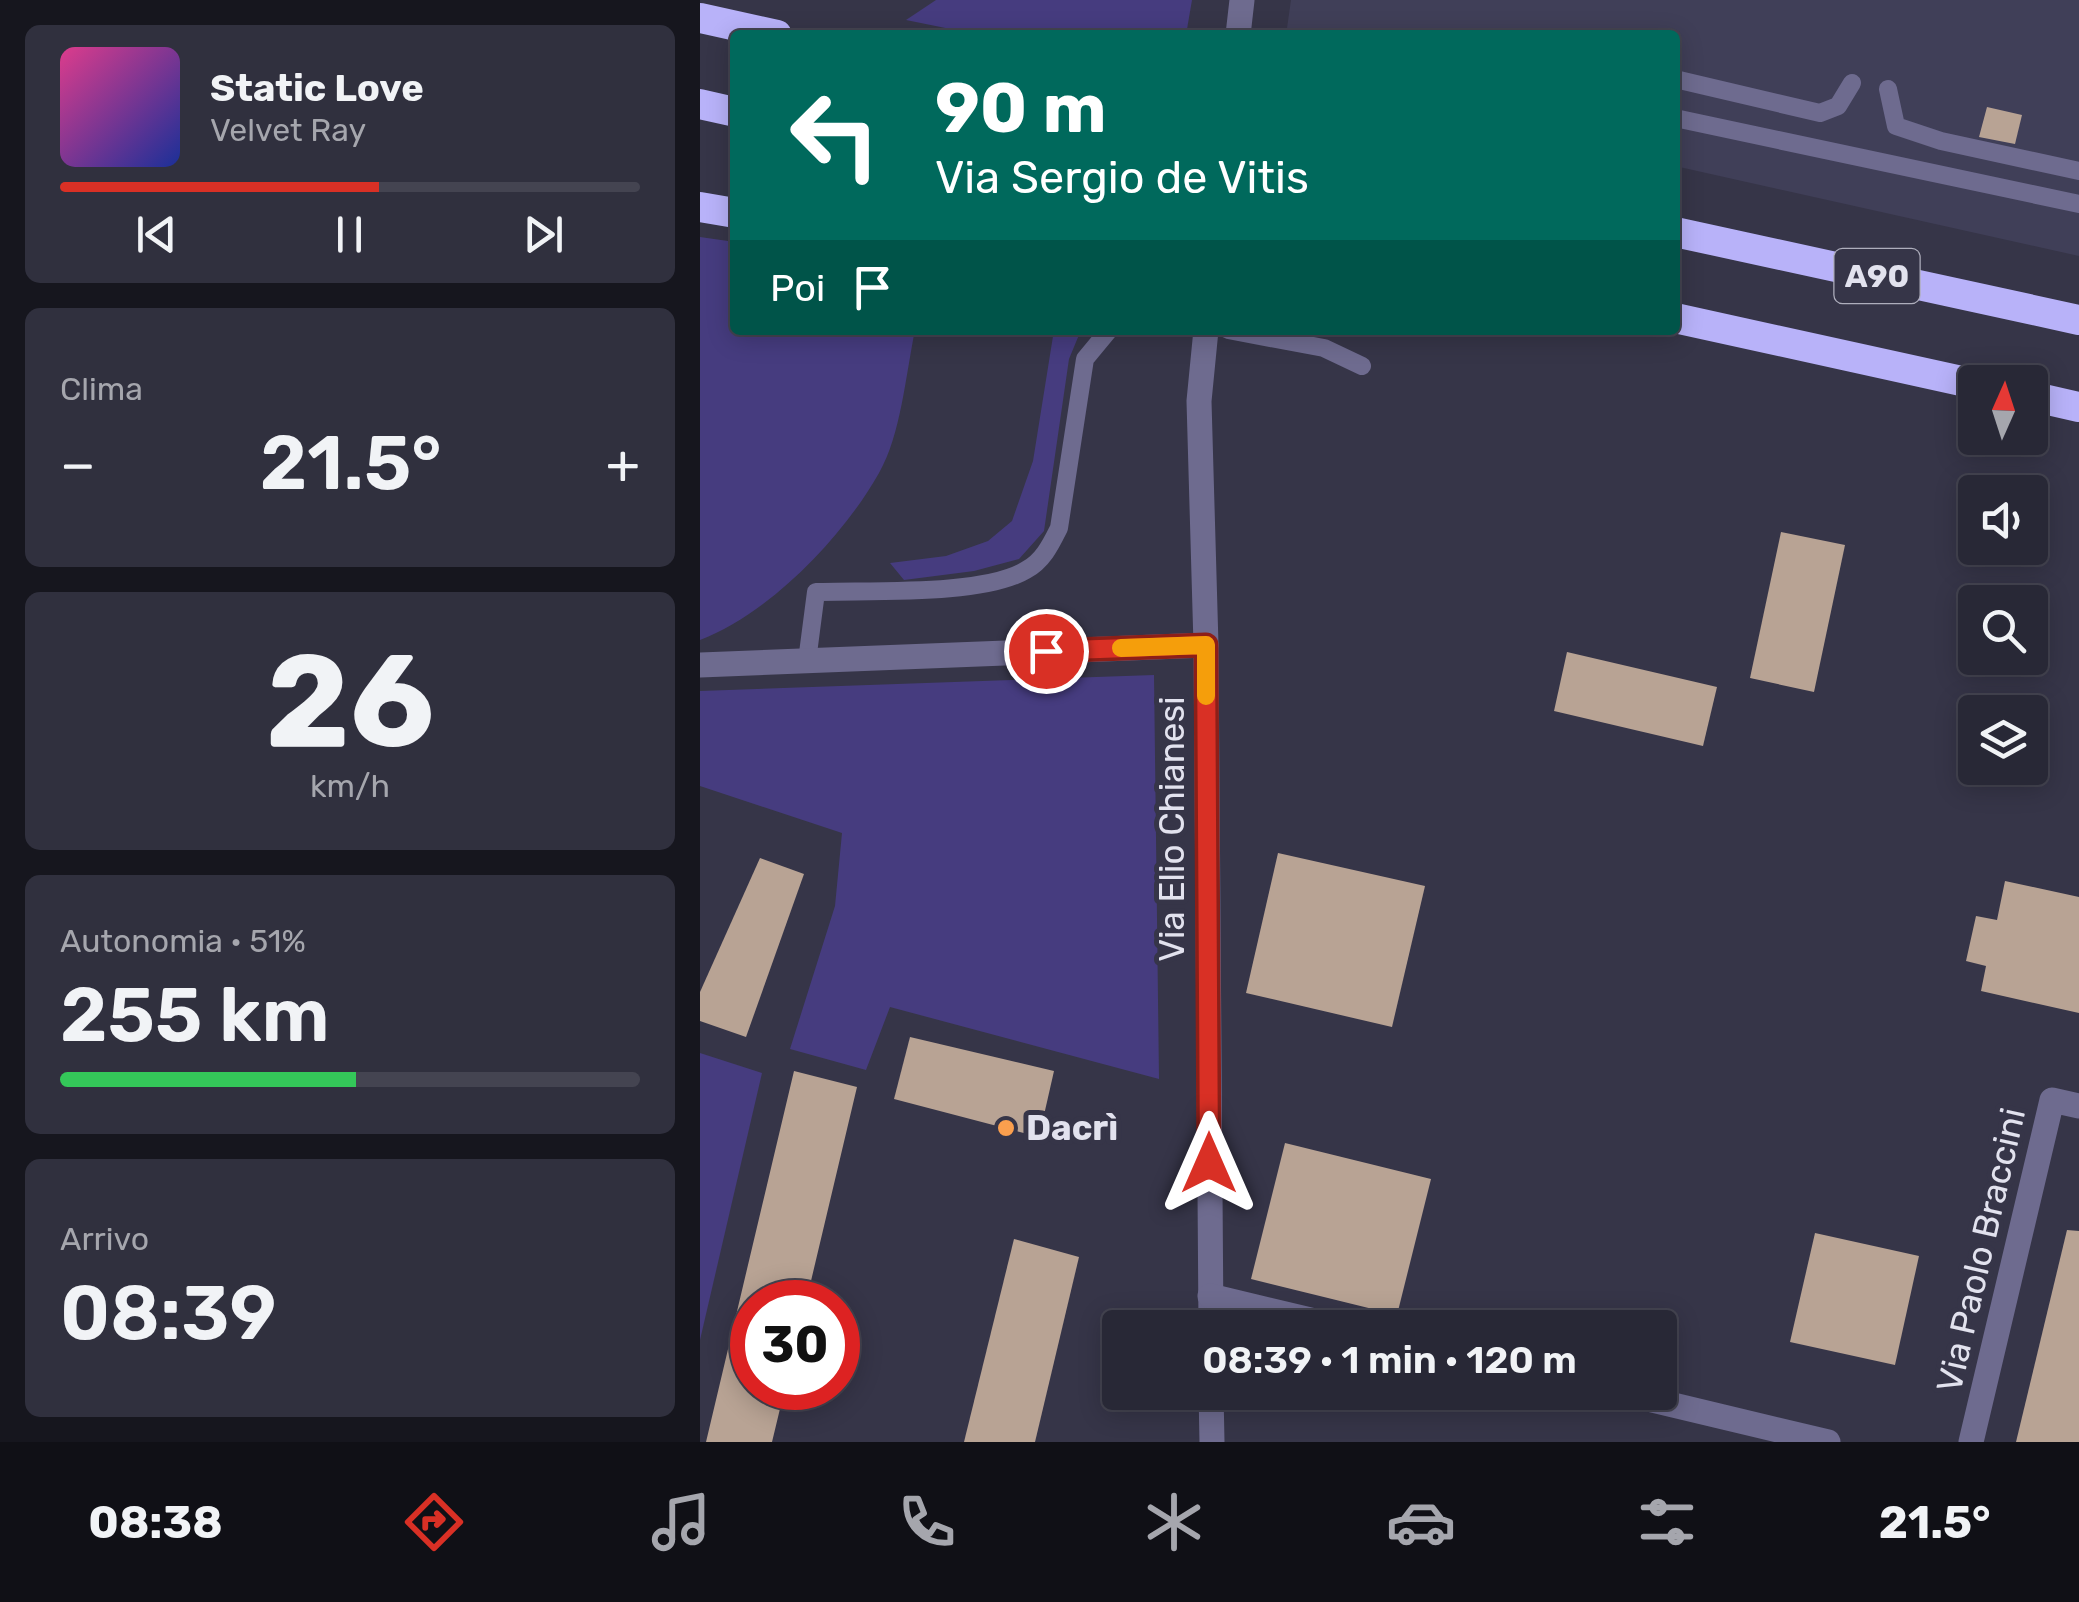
<!DOCTYPE html>
<html lang="it">
<head>
<meta charset="utf-8">
<style>
	body { margin:0; font-family:Rubik,sans-serif; background:#30303e; color:#f1f3f6; height:100vh; display:flex; flex-direction:column; font-size:38px; white-space:nowrap }
	* { box-sizing:border-box; margin:0 }
	p { font-size:32px; color:#a5a6ad }
	.icon { flex:none; width:55px; height:55px; fill:none; stroke:currentColor; stroke-width:2; stroke-linecap:round; stroke-linejoin:round }
	.map { position:relative; flex:1; overflow:hidden }
	.side { display:flex; flex-direction:column; gap:25px; padding:25px; background:#16161e; width:700px }
	.side>* { flex:none }
	.hud { position:absolute; left:30px; top:30px; width:950px; height:305px; border-radius:10px; box-shadow:0 5px 25px #0003,0 0 0 2px #444451; background:#00695c; color:#fff; overflow:hidden }
	.needle { width:65px; rotate:3deg }
	.fabs { position:absolute; left:1258px; top:365px; display:grid; gap:20px }
	.fabs a { display:grid; place-items:center; width:90px; height:90px; border-radius:10px; background:#282836; box-shadow:0 5px 25px #0003,0 0 0 2px #444451; font-size:50px }
	.speed { position:absolute; left:30px; top:1280px; display:flex; gap:20px; font-size:50px; font-weight:700; text-align:center }
	.speed>* { display:grid; place-content:center; width:130px; height:130px; border-radius:50%; background:#282836; box-shadow:0 5px 25px #0003,0 0 0 2px #444451; line-height:1 }
	.speed .limit { border:15px solid #d22; background:#fff; color:#111 }
	.pin { position:absolute; display:grid; place-items:center; width:85px; height:85px; color:#fff; margin:-42px; border:5px solid #fff; border-radius:50%; box-shadow:0 2px 10px #0007 }
	.me { position:absolute; width:110px; margin:-55px; rotate:0deg; stroke-linejoin:round; filter:drop-shadow(0 0 8px #0008) }
	.turn { display:flex; align-items:center; gap:35px; height:210px; padding:0 40px; font-size:45px }
	.turn .icon { width:130px; height:130px; stroke-width:2.5 }
	.turn b { display:block; font-size:70px; line-height:85px }
	.then { display:flex; align-items:center; height:95px; padding:0 40px; background:#0003; gap:20px; font-size:38px }
	.big { font-size:75px; font-weight:600; line-height:1.1 }
	.side .widget { flex:1; display:flex; flex-direction:column; justify-content:center; gap:15px; min-width:0; padding:0 35px; border-radius:15px; background:#30303e }
	.side .dial { align-items:center; gap:0 }
	.dial b { font-size:130px; line-height:1 }
	.song { display:flex; align-items:center; gap:30px }
	.cover { width:120px; height:120px; border-radius:15px; background:linear-gradient(135deg,hsl(330 70% 55%),hsl(230 70% 35%)) }
	.played { height:10px; border-radius:5px; background:linear-gradient(90deg,#d93025 55%,#444451 55%) }
	.keys { display:flex; justify-content:space-around; direction:ltr }
	.heat { display:flex; justify-content:space-between; align-items:center; font-size:55px; direction:ltr }
	.charge { height:15px; border-radius:8px; background:linear-gradient(90deg,#34c759 51%,#444451 0) }
	.trip { position:absolute; left:402px; top:1310px; width:575px; height:100px; border-radius:10px; background:#282836; box-shadow:0 5px 25px #0003,0 0 0 2px #444451; font-weight:600; line-height:100px; text-align:center }
	.dock { display:flex; height:160px; justify-content:space-around; align-items:center; background:#101016; color:#a5a6ad }
	.dock .icon { width:70px; height:70px }
	.dock .on { color:#d93025 }
	.dock b { font-size:45px; color:#f1f3f6 }
	main { display:flex; flex:1; min-height:0 }
	.map>svg:first-child { display:block }
	.built { fill:#403f58 }
	.green { fill:#463c7f }
	.building { fill:#b8a394 }
	.lines { fill:none; stroke-linecap:round; stroke-linejoin:round }
	.lane { stroke:#6e6b8f; stroke-width:18 }
	.street { stroke:#6e6b8f; stroke-width:25 }
	.highway { stroke:#b8b2f9; stroke-width:30 }
	.route-casing { stroke:#8d1f18; stroke-width:25 }
	.route { stroke:#d93025; stroke-width:18 }
	.slow { stroke:#f59e0b; stroke-width:18 }
	.poi-dot { fill:#fa9f4e; stroke:#363548; stroke-width:4 }
	.labels { text-anchor:middle; stroke-width:10; stroke-linejoin:round; paint-order:stroke }
	.shield { fill:#363548; stroke:#aeaebc; stroke-width:2.5 }
	.shield-label { font-size:32px; font-weight:bold; fill:#e2e2ee }
	.street-label { font-size:35px; fill:#e2e2ee; stroke:#363548 }
	.poi-label { font-size:35px; font-weight:bold; fill:#e2e2ee; stroke:#363548; text-anchor:start }
</style>
</head>
<body>
<main>
<section class="side">
<div class="widget">
<div class="song"><i class="cover"></i><div><b>Static Love</b><p>Velvet Ray</p></div></div>
<div class="played"></div>
<div class="keys"><svg class="icon" aria-label="previous" viewBox="0 0 24 24"><path d="M18 5L8 12l10 7zM5 5v14"/></svg><svg class="icon" aria-label="pause" viewBox="0 0 24 24"><path d="M8 5v14M16 5v14"/></svg><svg class="icon" aria-label="next" viewBox="0 0 24 24"><path d="M6 5l10 7-10 7zM19 5v14"/></svg></div>
</div>
<div class="widget"><p>Clima</p>
<div class="heat"><a>−</a><b class="big">21.5°</b><a>+</a></div>
</div>
<div class="widget dial"><b>26</b><p>km/h</p></div>
<div class="widget"><p>Autonomia · 51%</p><b class="big">255 km</b><div class="charge"></div></div>
<div class="widget"><p>Arrivo</p><b class="big">08:39</b></div>
</section>
<div class="map">
<svg width="1379" height="1442" viewBox="0 0 1379 1442">
	<rect width="100%" height="100%" fill="#363548"/>
	<path class="built" d="M591,0h788v256l-404,-90v-131h-389z"/>
	<g class="green">
		<path d="M236,0h256l-6,35h-206l-74,-15z"/>
		<path d="M0,237l35,5v88h180c-9,43 -14,105 -36,143 -36,64 -110,141 -179,167z"/>
		<path d="M354,330h27l-12,29 -25,172 -25,28 -45,12 -70,9 -14,-17 56,-7 42,-15 24,-20 21,-60z"/>
		<path d="M454,675l5,404 -269,-72 -24,63 -76,-21 45,-143 7,-73 -142,-47v-95z"/>
		<path d="M0,1053l62,20 -62,267z"/>
	</g>
	<g class="building">
		<path d="M1287,107l35,8 -7,29 -36,-7z"/>
		<path d="M1081,532l64,13 -31,147 -64,-14z"/>
		<path d="M867,652l150,35 -14,59 -149,-35z"/>
		<path d="M578,853l147,33 -33,141 -146,-34z"/>
		<path d="M60,858l44,16 -58,163 -46,-16v-29z"/>
		<path d="M1305,881l74,16v116l-98,-22 5,-25 -20,-5 10,-45 21,4z"/>
		<path d="M210,1037l144,34 -15,66 -145,-38z"/>
		<path d="M94,1071l63,16 -51,215h-54v86h33l-13,54h-66z"/>
		<path d="M585,1143l146,36 -34,136 -146,-36z"/>
		<path d="M1367,1230l12,1v211h-63z"/>
		<path d="M1115,1233l104,23 -24,109 -105,-23z"/>
		<path d="M314,1239l65,18 -44,185h-71z"/>
	</g>
	<g class="lines">
		<g class="lane">
			<path d="M975,79l145,34 18,-7 14,-23"/>
			<path d="M1188,89l8,37 45,15 138,30"/>
			<path d="M975,118l404,86"/>
			<path d="M528,330l96,18 38,18"/>
			<path d="M107,661l9,-69c53,-2 167,4 210,-22 17,-9 25,-26 33,-42l26,-169 24,-29"/>
		</g>
		<g class="street">
			<path d="M538,35l4,-35"/>
			<path d="M506,330l-7,71 7,244 5,683"/>
			<path d="M0,665l506,-20"/>
			<path d="M510,1296l134,32"/>
			<path d="M511,1392l1,50"/>
			<path d="M919,1392l209,50"/>
			<path d="M1271,1442l81,-342 27,6"/>
		</g>
		<g class="highway">
			<path d="M0,18l77,17"/>
			<path d="M0,104l35,8"/>
			<path d="M0,207l35,6"/>
			<path d="M975,232l404,88"/>
			<path d="M975,318l300,66"/>
			<path d="M1330,396l49,11"/>
		</g>
	</g>
	<g class="lines">
		<defs>
			<path id="route" d="M346,651l160,-6 3,518"/>
		</defs>
		<use href="#route" class="route-casing"/>
		<use href="#route" class="route"/>
		<path class="slow" d="M421,648l85,-3v51"/>
	</g>
	<circle class="poi-dot" cx="306" cy="1128" r="10"/>
	<g class="labels">
		<rect class="shield" x="1134.5" y="249" width="85" height="54" rx="8"/>
		<g class="shield-label">
			<text x="1177" y="287">A90</text>
		</g>
		<g class="street-label">
			<text transform="translate(472 829) rotate(-90)" y="12">Via Elio Chianesi</text>
			<text transform="translate(1281 1250) rotate(-77)" y="12">Via Paolo Braccini</text>
		</g>
		<g class="poi-label">
			<text x="326" y="1140">Dacrì</text>
		</g>
	</g>
</svg>
<div class="fabs">
<a><svg class="needle" viewBox="-14 -14 28 28"><path d="M0-13l5 13h-10z" fill="#e53935"/><path d="M0 13l5-13h-10z" fill="#a5a6ad"/></svg></a>
<a><svg class="icon" aria-label="sound" viewBox="0 0 24 24"><path d="M4 9h4l5-4v14l-5-4H4zM17 9q2 3 0 6"/></svg></a>
<a><svg class="icon" aria-label="search" viewBox="0 0 24 24"><circle cx="10" cy="10" r="6"/><path d="M15 15l6 6"/></svg></a>
<a><svg class="icon" aria-label="layers" viewBox="0 0 24 24"><path d="M12 4l9 5-9 5-9-5zM3 14l9 5 9-5"/></svg></a>
</div>
<div class="speed"><div class="limit">30</div></div>
<div class="pin" style="left:346px;top:651px;background:#d93025"><svg class="icon" aria-label="arrive" viewBox="0 0 24 24"><path d="M6 21V4h12l-3 4 3 4H6"/></svg></div>
<svg class="me" style="left:509px;top:1163px" viewBox="-20 -20 40 40"><path d="M0-17L14 15 0 8-14 15z" fill="#d93025" stroke="#fff" stroke-width="4"/></svg>
<div class="trip">08:39 · 1 min · 120 m</div>
<div class="hud">
<div class="turn"><svg class="icon" aria-label="left" viewBox="0 0 24 24"><path d="M17 20v-9H6M10 6l-5 5 5 5"/></svg><div><b>90 m</b>Via Sergio de Vitis</div></div>
<div class="then">Poi<svg class="icon" aria-label="arrive" viewBox="0 0 24 24"><path d="M6 21V4h12l-3 4 3 4H6"/></svg></div>
</div>
</div>
</main>
<nav class="dock">
<b>08:38</b>
<svg class="icon on" aria-label="directions" viewBox="0 0 24 24"><path d="M12 3l9 9-9 9-9-9zM9 14v-3h6M13 9l2 2-2 2"/></svg>
<svg class="icon" aria-label="music" viewBox="0 0 24 24"><path d="M9 18V5l10-2v13"/><circle cx="6" cy="18" r="3"/><circle cx="16" cy="16" r="3"/></svg>
<svg class="icon" aria-label="phone" viewBox="0 0 24 24"><path d="M5 4h4l2 5-3 2q2 4 5 5l2-3 5 2v4C11 20 4 13 5 4z"/></svg>
<svg class="icon" aria-label="climate" viewBox="0 0 24 24"><path d="M12 3v18M4 7l16 10M4 17L20 7"/></svg>
<svg class="icon" aria-label="car" viewBox="0 0 24 24"><path d="M5 17H2v-5l4-1 3-4h7l3 4 3 1v5h-3M9 17h6M6 11h13"/><circle cx="7" cy="17" r="2"/><circle cx="17" cy="17" r="2"/></svg>
<svg class="icon" aria-label="filters" viewBox="0 0 24 24"><path d="M4 7h16M4 17h16"/><circle cx="9" cy="7" r="2"/><circle cx="15" cy="17" r="2"/></svg>
<b>21.5°</b>
</nav>
</body>
</html>
